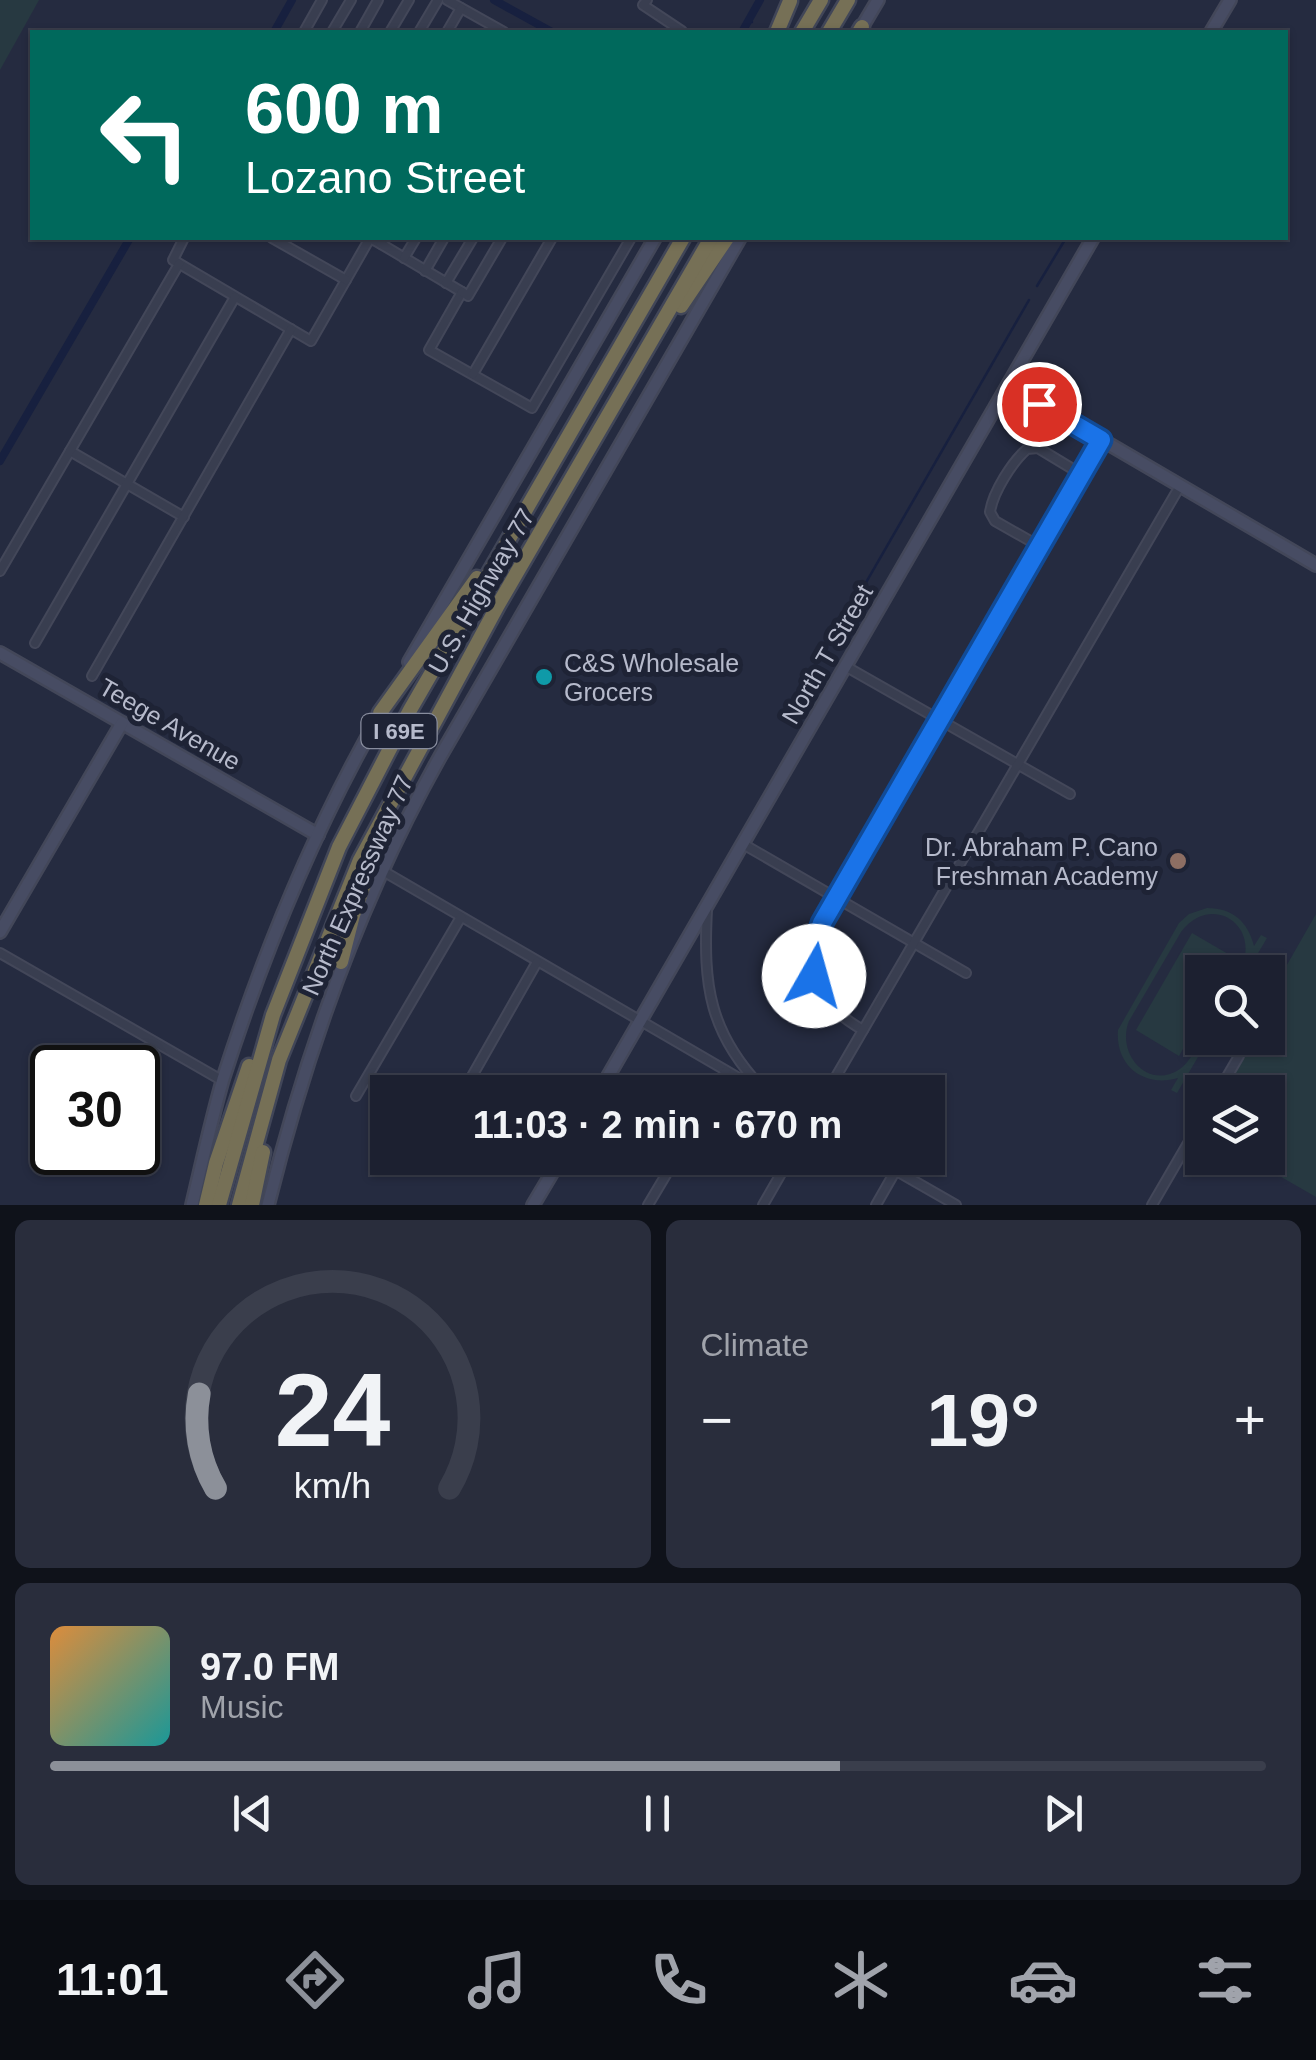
<!DOCTYPE html>
<html lang="en">
<head>
<meta charset="utf-8">
<style>
	body { margin:0; font-family:Helvetica,sans-serif; background:#292d3c; color:#f1f3f6; height:100vh; display:flex; flex-direction:column; font-size:38px; white-space:nowrap }
	* { box-sizing:border-box; margin:0 }
	p { font-size:32px; color:#a0a3ab }
	.icon { flex:none; width:55px; height:55px; fill:none; stroke:currentColor; stroke-width:2; stroke-linecap:round; stroke-linejoin:round }
	.map { position:relative; height:1205px; overflow:hidden }
	.drawer { display:flex; flex-direction:column; gap:15px; padding:15px; background:#0f121a; flex:1 }
	.drawer>* { flex:none }
	.top-card { position:absolute; left:30px; top:30px; width:1258px; height:210px; border-radius:0px; box-shadow:0 2px 8px #0004,0 0 0 2px #3a3e4c; background:#00695c; color:#fff; overflow:hidden }
	.tools { position:absolute; left:1185px; top:955px; display:grid; gap:20px }
	.tools a { display:grid; place-items:center; width:100px; height:100px; border-radius:0px; background:#1c2030; box-shadow:0 2px 8px #0004,0 0 0 2px #3a3e4c; font-size:50px }
	.speed { position:absolute; left:30px; top:1045px; display:flex; gap:20px; font-size:50px; font-weight:700; text-align:center }
	.speed>* { display:grid; place-content:center; width:130px; height:130px; border-radius:50%; background:#1c2030; box-shadow:0 2px 8px #0004,0 0 0 2px #3a3e4c; line-height:1 }
	.speed .limit { border:5px solid #111; border-radius:15px; background:#fff; color:#111 }
	.pin { position:absolute; display:grid; place-items:center; width:85px; height:85px; color:#fff; margin:-42px; border:5px solid #fff; border-radius:50%; box-shadow:0 2px 10px #0007 }
	.me { position:absolute; width:110px; margin:-55px; rotate:7deg; stroke-linejoin:round; filter:drop-shadow(0 0 8px #0008) }
	.turn { display:flex; align-items:center; gap:35px; height:210px; padding:0 50px; font-size:45px }
	.turn .icon { width:130px; height:130px; stroke-width:2.5 }
	.turn b { display:block; font-size:70px; line-height:85px }
	.big { font-size:75px; font-weight:800; line-height:1.1 }
	.drawer .card { flex:1; display:flex; flex-direction:column; justify-content:center; gap:15px; min-width:0; padding:0 35px; border-radius:15px; background:#292d3c }
	.drawer .dial { align-items:center; gap:0 }
	.dial svg { height:260px; overflow:visible; fill:none; stroke:#3a3e4c; stroke-width:7; stroke-linecap:round; text-anchor:middle }
	.dial text { fill:#f1f3f6; stroke:none }
	.song { display:flex; align-items:center; gap:30px }
	.cover { width:120px; height:120px; border-radius:15px; background:linear-gradient(135deg,hsl(30 70% 55%),hsl(180 70% 35%)) }
	.played { height:10px; border-radius:5px; background:linear-gradient(90deg,#8c9099 65%,#3a3e4c 65%) }
	.keys { display:flex; justify-content:space-around; direction:ltr }
	.heat { display:flex; justify-content:space-between; align-items:center; font-size:55px; direction:ltr }
	.drawer .tiles { flex:1; display:grid; gap:15px; grid-template-columns:1fr 1fr }
	.card:last-child { grid-column:span 2 }
	.trip { position:absolute; left:370px; top:1075px; width:575px; height:100px; border-radius:0px; background:#1c2030; box-shadow:0 2px 8px #0004,0 0 0 2px #3a3e4c; font-weight:800; line-height:100px; text-align:center }
	.menu { display:flex; height:160px; justify-content:space-around; align-items:center; background:#0b0d13; color:#a0a3ab }
	.menu .icon { width:70px; height:70px }
	.menu .selected { color:#8c9099 }
	.menu b { font-size:45px; color:#f1f3f6 }
	.map>svg:first-child { display:block }
	.green { fill:#273941 }
	.lines { fill:none; stroke-linecap:round; stroke-linejoin:round }
	.stream { stroke:#17203f; stroke-width:2.5 }
	.canal { stroke:#17203f; stroke-width:8 }
	.street-casing { stroke:#434759; stroke-width:12 }
	.secondary-casing { stroke:#434759; stroke-width:16 }
	.highway-casing { stroke:#414658; stroke-width:19 }
	.street { stroke:#393e50; stroke-width:8 }
	.secondary { stroke:#474c63; stroke-width:11 }
	.highway { stroke:#767056; stroke-width:14 }
	.route-casing { stroke:#114b97; stroke-width:25 }
	.route { stroke:#1a73e8; stroke-width:18 }
	.culture-dot { fill:#0f9aa8; stroke:#1e2335; stroke-width:4 }
	.education-dot { fill:#8d6e63; stroke:#1e2335; stroke-width:4 }
	.labels { text-anchor:middle; stroke-width:10; stroke-linejoin:round; paint-order:stroke }
	.shield { fill:#1e2335; stroke:#888d9e; stroke-width:2.5 }
	.shield-label { font-size:22px; font-weight:bold; fill:#b6bacb }
	.street-label { font-size:25px; fill:#b6bacb; stroke:#1e2335 }
	.poi-label { font-size:25px; fill:#b6bacb; stroke:#1e2335; text-anchor:start }
</style>
</head>
<body>
<div class="map">
<svg width="1316" height="1205" viewBox="0 0 1316 1205">
	<rect width="100%" height="100%" fill="#252b40"/>
	<g class="green">
		<path d="M0,0h39l-39,70z"/>
		<path d="M1207,908c26,0 41,14 47,38l7,-11 6,3 -20,34h-8c25,-45 -27,-81 -58,-40l-52,89c-13,32 18,70 51,48 11,-8 16,-22 22,-33l7,2 -32,55 -6,-3 7,-12c-34,10 -63,-12 -60,-48l61,-107 10,-9z"/>
		<path d="M1316,914v283l-68,-39h20v-66h-55l32,-54h23v-40z"/>
		<path d="M1192,933l43,25 -8,14h-25v43l-23,41 -43,-26z"/>
	</g>
	<g class="lines">
		<g class="stream">
			<path d="M749,20l3,2"/>
			<path d="M1037,286l29,-48"/>
			<path d="M838,631l191,-331"/>
		</g>
		<g class="canal">
			<path d="M494,0l58,32"/>
			<path d="M274,32l18,-32"/>
			<path d="M742,32l18,-32"/>
			<path d="M0,461l130,-223"/>
		</g>
		<defs>
			<g id="street">
				<path d="M447,0l57,32"/>
				<path d="M647,0l-4,5 39,26"/>
				<path d="M304,32l18,-32"/>
				<path d="M332,32l19,-32"/>
				<path d="M360,32l18,-32"/>
				<path d="M390,32l19,-32"/>
				<path d="M419,32l19,-32"/>
				<path d="M447,32l14,-24"/>
				<path d="M184,238l-11,22 138,81 59,-103 11,6 4,-6"/>
				<path d="M272,238l74,42"/>
				<path d="M381,244l81,48"/>
				<path d="M404,258l12,-20"/>
				<path d="M425,271l19,-33"/>
				<path d="M446,283l27,-45"/>
				<path d="M462,292l-33,58 103,58 99,-170"/>
				<path d="M462,292l6,4 34,-58"/>
				<path d="M473,374l79,-136"/>
				<path d="M70,451l114,66"/>
				<path d="M1039,546l-44,-25 -5,-9c3,-20 22,-50 37,-63l11,-1 43,26"/>
				<path d="M0,571l179,-307"/>
				<path d="M35,643l200,-346"/>
				<path d="M845,666l225,128"/>
				<path d="M92,676l199,-347"/>
				<path d="M743,844l223,129"/>
				<path d="M383,871l380,221"/>
				<path d="M707,910c-4,75 2,123 56,179"/>
				<path d="M0,953l223,128"/>
				<path d="M863,1030c-47,-27 -60,-55 -42,-107l280,-483"/>
				<path d="M463,1092l74,-130"/>
				<path d="M714,1092l12,-21"/>
				<path d="M827,1092l353,-606"/>
				<path d="M1218,1092l21,-36"/>
				<path d="M356,1096l105,-179"/>
				<path d="M874,1158l82,47"/>
				<path d="M648,1205l28,-47"/>
				<path d="M763,1205l27,-47"/>
				<path d="M876,1205l20,-35"/>
				<path d="M1152,1205l50,-86"/>
			</g>
			<g id="secondary">
				<path d="M859,32l19,-32"/>
				<path d="M1211,32l19,-32"/>
				<path d="M1008,385l308,180"/>
				<path d="M0,653l318,182"/>
				<path d="M409,662l246,-424"/>
				<path d="M0,932l122,-209"/>
				<path d="M599,1092l494,-854"/>
				<path d="M192,1205c10,-42 19,-84 31,-126 41,-128 93,-254 160,-370"/>
				<path d="M268,1205c39,-157 93,-308 173,-450l299,-517"/>
				<path d="M533,1205l28,-47"/>
			</g>
			<g id="highway">
				<path d="M777,32l13,-31"/>
				<path d="M802,32l19,-32"/>
				<path d="M829,32l19,-32"/>
				<path d="M859,32l3,-5"/>
				<path d="M681,306l46,-68"/>
				<path d="M380,713l97,-135"/>
				<path d="M341,962l12,-47 34,-94"/>
				<path d="M206,1205l10,-42 33,-97"/>
				<path d="M219,1205l54,-190 66,-168 71,-137 273,-472"/>
				<path d="M239,1205l40,-145 81,-200 138,-255 213,-367"/>
				<path d="M252,1205l11,-53"/>
			</g>
		</defs>
		<use href="#street" class="street-casing"/>
		<use href="#secondary" class="secondary-casing"/>
		<use href="#highway" class="highway-casing"/>
		<use href="#street" class="street"/>
		<use href="#secondary" class="secondary"/>
		<use href="#highway" class="highway"/>
	</g>
	<g class="lines">
		<defs>
			<path id="route" d="M814,976l-1,-27 9,-26 279,-483 -62,-36"/>
		</defs>
		<use href="#route" class="route-casing"/>
		<use href="#route" class="route"/>
	</g>
	<circle class="culture-dot" cx="544" cy="677" r="10"/>
	<circle class="education-dot" cx="1178" cy="861" r="10"/>
	<g class="labels">
		<rect class="shield" x="361.5" y="714" width="75" height="34" rx="8"/>
		<g class="shield-label">
			<text x="399" y="739">I 69E</text>
		</g>
		<g class="street-label">
			<text transform="translate(481 591) rotate(-60)" y="9">U.S. Highway 77</text>
			<text transform="translate(827 654) rotate(-60)" y="9">North T Street</text>
			<text transform="translate(170 724) rotate(30)" y="9">Teege Avenue</text>
			<text transform="translate(357 885) rotate(-66)" y="9">North Expressway 77</text>
		</g>
		<g class="poi-label">
			<text x="564" y="672">C&amp;S Wholesale<tspan x="564" dy="29">Grocers</tspan></text>
			<text x="1158" y="856" text-anchor="end">Dr. Abraham P. Cano<tspan x="1158" dy="29">Freshman Academy</tspan></text>
		</g>
	</g>
</svg>
<div class="tools">
<a><svg class="icon" aria-label="search" viewBox="0 0 24 24"><circle cx="10" cy="10" r="6"/><path d="M15 15l6 6"/></svg></a>
<a><svg class="icon" aria-label="layers" viewBox="0 0 24 24"><path d="M12 4l9 5-9 5-9-5zM3 14l9 5 9-5"/></svg></a>
</div>
<div class="speed"><div class="limit">30</div></div>
<div class="pin" style="left:1039px;top:404px;background:#d93025"><svg class="icon" aria-label="arrive" viewBox="0 0 24 24"><path d="M6 21V4h12l-3 4 3 4H6"/></svg></div>
<svg class="me" style="left:814px;top:976px" viewBox="-20 -20 40 40"><circle r="19" fill="#fff"/><path d="M0-13L10 11 0 6-10 11z" fill="#1a73e8"/></svg>
<div class="trip">11:03 · 2 min · 670 m</div>
<div class="top-card">
<div class="turn"><svg class="icon" aria-label="left" viewBox="0 0 24 24"><path d="M17 20v-9H6M10 6l-5 5 5 5"/></svg><div><b>600 m</b>Lozano Street</div></div>
</div>
</div>
<section class="drawer">
<div class="tiles">
<div class="card dial"><svg viewBox="0 0 100 80">
<path d="M14 69A42 42 0 1 1 86 69"/>
<path d="M14 69A42 42 0 0 1 9 40" stroke="#8c9099"/>
<text x="50" y="56" font-size="32" font-weight="700">24</text>
<text x="50" y="72" font-size="11">km/h</text>
</svg></div>
<div class="card"><p>Climate</p>
<div class="heat"><a>−</a><b class="big">19°</b><a>+</a></div>
</div>
<div class="card">
<div class="song"><i class="cover"></i><div><b>97.0 FM</b><p>Music</p></div></div>
<div class="played"></div>
<div class="keys"><svg class="icon" aria-label="previous" viewBox="0 0 24 24"><path d="M18 5L8 12l10 7zM5 5v14"/></svg><svg class="icon" aria-label="pause" viewBox="0 0 24 24"><path d="M8 5v14M16 5v14"/></svg><svg class="icon" aria-label="next" viewBox="0 0 24 24"><path d="M6 5l10 7-10 7zM19 5v14"/></svg></div>
</div>
</div>
</section>
<nav class="menu">
<b>11:01</b>
<svg class="icon selected" aria-label="directions" viewBox="0 0 24 24"><path d="M12 3l9 9-9 9-9-9zM9 14v-3h6M13 9l2 2-2 2"/></svg>
<svg class="icon" aria-label="music" viewBox="0 0 24 24"><path d="M9 18V5l10-2v13"/><circle cx="6" cy="18" r="3"/><circle cx="16" cy="16" r="3"/></svg>
<svg class="icon" aria-label="phone" viewBox="0 0 24 24"><path d="M5 4h4l2 5-3 2q2 4 5 5l2-3 5 2v4C11 20 4 13 5 4z"/></svg>
<svg class="icon" aria-label="climate" viewBox="0 0 24 24"><path d="M12 3v18M4 7l16 10M4 17L20 7"/></svg>
<svg class="icon" aria-label="car" viewBox="0 0 24 24"><path d="M5 17H2v-5l4-1 3-4h7l3 4 3 1v5h-3M9 17h6M6 11h13"/><circle cx="7" cy="17" r="2"/><circle cx="17" cy="17" r="2"/></svg>
<svg class="icon" aria-label="filters" viewBox="0 0 24 24"><path d="M4 7h16M4 17h16"/><circle cx="9" cy="7" r="2"/><circle cx="15" cy="17" r="2"/></svg>
</nav>
</body>
</html>
